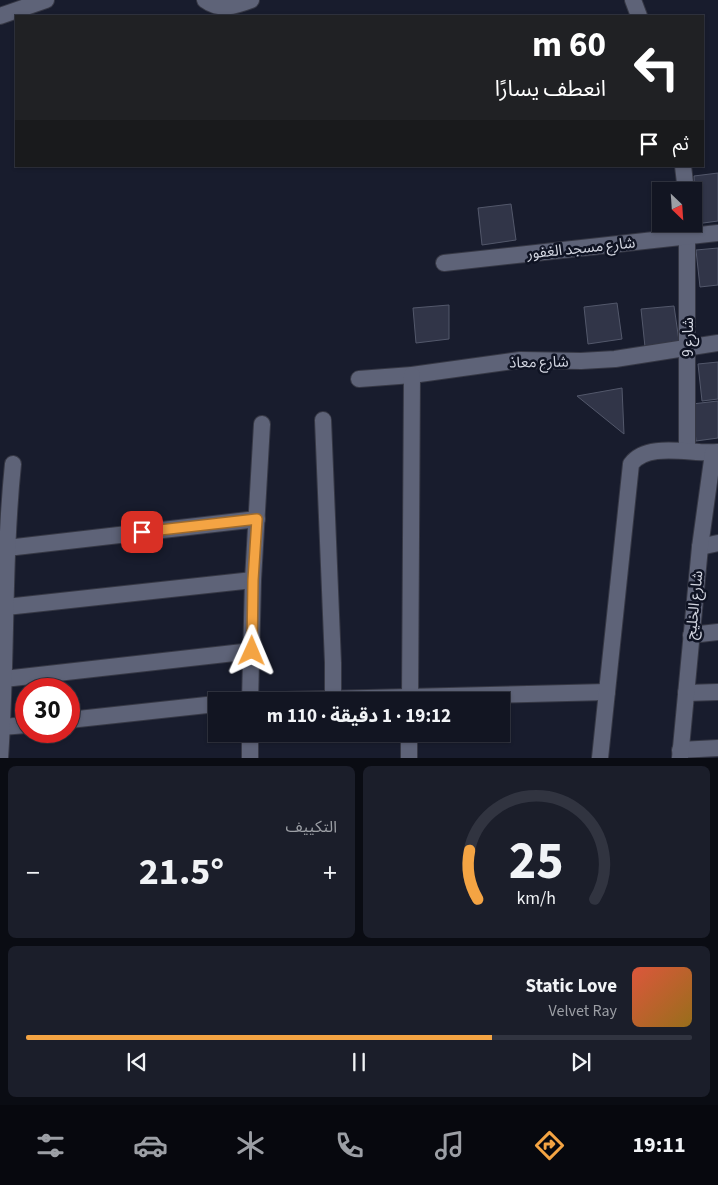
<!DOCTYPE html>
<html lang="ar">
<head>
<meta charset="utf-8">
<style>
	body { margin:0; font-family:"Source Sans 3","Noto Sans Arabic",sans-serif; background:#1b1e2a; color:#f1f3f6; direction:rtl; height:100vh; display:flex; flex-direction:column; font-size:19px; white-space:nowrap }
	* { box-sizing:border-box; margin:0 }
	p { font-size:16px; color:#9c9fa5 }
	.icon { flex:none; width:28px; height:28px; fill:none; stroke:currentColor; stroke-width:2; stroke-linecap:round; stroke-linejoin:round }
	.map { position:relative; height:758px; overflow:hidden; direction:ltr }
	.side { display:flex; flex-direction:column; gap:8px; padding:8px; background:#0a0c13; flex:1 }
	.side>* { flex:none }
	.top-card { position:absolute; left:15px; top:15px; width:689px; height:152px; border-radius:0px; box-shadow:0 1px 4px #0004,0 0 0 1px #313440; direction:rtl; background:#202124; color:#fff; overflow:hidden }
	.needle { width:32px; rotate:155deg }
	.fabs { position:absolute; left:652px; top:182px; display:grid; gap:10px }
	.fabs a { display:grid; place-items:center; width:50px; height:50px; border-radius:0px; background:#121522; box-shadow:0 1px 4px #0004,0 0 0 1px #313440; font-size:25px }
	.speed { position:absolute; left:15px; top:678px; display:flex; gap:10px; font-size:25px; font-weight:700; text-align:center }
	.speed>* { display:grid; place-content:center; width:65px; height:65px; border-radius:50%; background:#121522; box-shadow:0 1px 4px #0004,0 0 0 1px #313440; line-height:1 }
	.speed .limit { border:8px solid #d22; background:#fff; color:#111 }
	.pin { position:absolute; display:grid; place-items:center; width:42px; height:42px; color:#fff; margin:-21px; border-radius:10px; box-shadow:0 2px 8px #0006 }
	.me { position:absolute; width:55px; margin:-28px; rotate:1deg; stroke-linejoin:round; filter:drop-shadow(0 0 4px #0008) }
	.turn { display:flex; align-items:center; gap:18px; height:105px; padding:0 15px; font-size:22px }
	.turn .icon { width:65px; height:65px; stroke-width:2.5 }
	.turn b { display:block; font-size:35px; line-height:42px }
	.then { display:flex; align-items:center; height:48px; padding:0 15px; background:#0003; gap:10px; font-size:19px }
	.big { font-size:38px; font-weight:700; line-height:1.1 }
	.side .tile { flex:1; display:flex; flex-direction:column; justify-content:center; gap:8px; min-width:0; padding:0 18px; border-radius:8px; background:#1b1e2a }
	.side .dial { align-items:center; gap:0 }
	.dial svg { height:130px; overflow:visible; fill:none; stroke:#313440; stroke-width:7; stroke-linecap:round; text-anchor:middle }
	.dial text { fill:#f1f3f6; stroke:none }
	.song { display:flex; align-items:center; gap:15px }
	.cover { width:60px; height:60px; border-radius:8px; background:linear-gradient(135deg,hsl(10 70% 55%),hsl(40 70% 35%)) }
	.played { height:5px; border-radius:2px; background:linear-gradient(90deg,#f4a443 70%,#313440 70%) }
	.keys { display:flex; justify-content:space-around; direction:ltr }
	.heat { display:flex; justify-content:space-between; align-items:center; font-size:28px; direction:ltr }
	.side .tiles { flex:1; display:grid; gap:8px; grid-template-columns:1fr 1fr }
	.tile:last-child { grid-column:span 2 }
	.trip { position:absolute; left:208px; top:692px; width:302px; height:50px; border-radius:0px; background:#121522; box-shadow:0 1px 4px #0004,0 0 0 1px #313440; font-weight:700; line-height:50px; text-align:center; direction:rtl }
	.dock { display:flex; height:80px; justify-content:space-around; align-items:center; background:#07080e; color:#9c9fa5 }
	.dock .icon { width:35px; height:35px }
	.dock .on { color:#f4a443 }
	.dock b { font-size:22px; color:#f1f3f6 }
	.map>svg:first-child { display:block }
	.building { fill:#313548; stroke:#53586b }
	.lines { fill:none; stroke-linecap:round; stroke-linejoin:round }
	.street-casing { stroke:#363845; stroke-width:18 }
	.street { stroke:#5e6378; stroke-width:16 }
	.route-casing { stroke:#9f6b2c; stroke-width:12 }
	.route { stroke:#f4a443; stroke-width:9 }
	.labels { text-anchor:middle; stroke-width:5; stroke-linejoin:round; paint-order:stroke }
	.street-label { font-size:15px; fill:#d3d6e1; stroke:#0f1323 }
</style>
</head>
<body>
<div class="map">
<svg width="718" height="758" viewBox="0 0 718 758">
	<rect width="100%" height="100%" fill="#181c2d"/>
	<g class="building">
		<path d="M718,173v48l-22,3 -2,-48z"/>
		<path d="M511,204l5,36 -34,5 -4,-37z"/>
		<path d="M718,248v37l-18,2 -4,-37z"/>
		<path d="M617,303l5,36 -34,5 -4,-37z"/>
		<path d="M449,305v34l-33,4 -3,-35z"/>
		<path d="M674,306l5,35 -34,6 -4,-38z"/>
		<path d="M718,362v37l-16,2 -4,-37z"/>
		<path d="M622,388l2,46 -47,-38z"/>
		<path d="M718,401v37l-22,3 -4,-37z"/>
	</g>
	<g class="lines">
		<defs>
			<g id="street">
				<path d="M205,0c15,11 30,6 46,0"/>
				<path d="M633,0l6,16"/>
				<path d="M0,16l46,-16"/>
				<path d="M683,166l3,25"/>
				<path d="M687,224v227"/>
				<path d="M444,263l274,-30"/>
				<path d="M359,379l53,-4 108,-15 61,1 34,-2 103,-16"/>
				<path d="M323,420l10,243v36"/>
				<path d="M700,547l18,-4"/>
				<path d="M7,548l250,-29"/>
				<path d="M6,607l247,-27"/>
				<path d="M691,635l27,-3"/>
				<path d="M4,679l248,-28"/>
				<path d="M686,693l32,-1"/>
				<path d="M243,701l364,-9"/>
				<path d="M250,701l3,-121 9,-156"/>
				<path d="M410,701l2,-326"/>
				<path d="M69,720l147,-16"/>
				<path d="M2,727l24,-2"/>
				<path d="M250,734v24"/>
				<path d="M680,750l38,-2"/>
				<path d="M0,758c7,-98 3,-197 13,-294"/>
				<path d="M409,758v-24"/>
				<path d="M600,758l31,-294c17,-23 62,-9 87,-12"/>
				<path d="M680,758l20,-211 13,-94"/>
			</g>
		</defs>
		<use href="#street" class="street-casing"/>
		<use href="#street" class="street"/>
	</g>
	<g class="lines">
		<defs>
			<path id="route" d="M142,532l115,-13 -4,61 -1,71"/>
		</defs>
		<use href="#route" class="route-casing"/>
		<use href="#route" class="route"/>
	</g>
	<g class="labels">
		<g class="street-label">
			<text transform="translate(581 248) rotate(-6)" y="5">شارع مسجد الغفور</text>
			<text transform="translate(688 337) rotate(-90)" y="5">شارع 9</text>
			<text transform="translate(539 362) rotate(-1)" y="5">شارع معاذ</text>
			<text transform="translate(694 605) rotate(-84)" y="5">شارع الخليج</text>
		</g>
	</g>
</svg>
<div class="fabs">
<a><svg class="needle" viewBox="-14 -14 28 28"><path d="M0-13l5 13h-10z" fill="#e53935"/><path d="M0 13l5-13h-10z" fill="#9c9fa5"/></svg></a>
</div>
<div class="speed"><div class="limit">30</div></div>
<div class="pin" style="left:142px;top:532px;background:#d93025"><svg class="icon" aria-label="arrive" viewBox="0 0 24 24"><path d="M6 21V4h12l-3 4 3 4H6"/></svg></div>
<svg class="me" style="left:252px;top:651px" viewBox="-20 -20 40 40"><path d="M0-17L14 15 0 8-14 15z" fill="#f4a443" stroke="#fff" stroke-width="4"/></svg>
<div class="trip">19:12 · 1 دقيقة · 110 m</div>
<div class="top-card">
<div class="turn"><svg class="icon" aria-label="left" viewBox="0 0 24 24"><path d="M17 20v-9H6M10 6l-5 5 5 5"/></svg><div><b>60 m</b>انعطف يسارًا</div></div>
<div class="then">ثم<svg class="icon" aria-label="arrive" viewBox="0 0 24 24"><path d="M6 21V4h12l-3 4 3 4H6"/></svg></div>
</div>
</div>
<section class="side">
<div class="tiles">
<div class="tile dial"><svg viewBox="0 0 100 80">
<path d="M14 69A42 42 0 1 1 86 69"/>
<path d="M14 69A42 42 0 0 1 9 39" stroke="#f4a443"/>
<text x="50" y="56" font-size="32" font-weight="700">25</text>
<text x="50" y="72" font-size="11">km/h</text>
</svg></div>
<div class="tile"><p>التكييف</p>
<div class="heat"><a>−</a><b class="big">21.5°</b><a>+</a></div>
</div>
<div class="tile">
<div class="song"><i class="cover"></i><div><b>Static Love</b><p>Velvet Ray</p></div></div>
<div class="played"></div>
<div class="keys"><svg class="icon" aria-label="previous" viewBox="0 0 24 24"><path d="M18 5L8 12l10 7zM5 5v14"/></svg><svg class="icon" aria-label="pause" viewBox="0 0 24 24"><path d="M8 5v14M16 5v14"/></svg><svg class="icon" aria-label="next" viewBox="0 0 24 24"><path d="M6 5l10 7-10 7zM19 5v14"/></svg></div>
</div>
</div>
</section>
<nav class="dock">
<b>19:11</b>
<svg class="icon on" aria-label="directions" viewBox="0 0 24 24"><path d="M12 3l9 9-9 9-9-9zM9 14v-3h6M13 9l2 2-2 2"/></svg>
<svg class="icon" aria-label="music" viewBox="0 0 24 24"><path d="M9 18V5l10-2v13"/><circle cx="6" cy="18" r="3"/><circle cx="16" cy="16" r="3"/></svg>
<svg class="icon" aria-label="phone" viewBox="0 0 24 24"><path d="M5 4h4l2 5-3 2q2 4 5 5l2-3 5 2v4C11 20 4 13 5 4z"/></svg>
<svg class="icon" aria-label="climate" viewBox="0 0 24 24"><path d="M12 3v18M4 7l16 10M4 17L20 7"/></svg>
<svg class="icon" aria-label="car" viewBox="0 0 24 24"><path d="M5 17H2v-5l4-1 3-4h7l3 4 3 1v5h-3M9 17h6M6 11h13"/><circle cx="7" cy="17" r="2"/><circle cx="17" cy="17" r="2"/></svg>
<svg class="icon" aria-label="filters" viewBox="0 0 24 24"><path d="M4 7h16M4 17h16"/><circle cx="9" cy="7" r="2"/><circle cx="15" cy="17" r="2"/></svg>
</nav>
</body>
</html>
